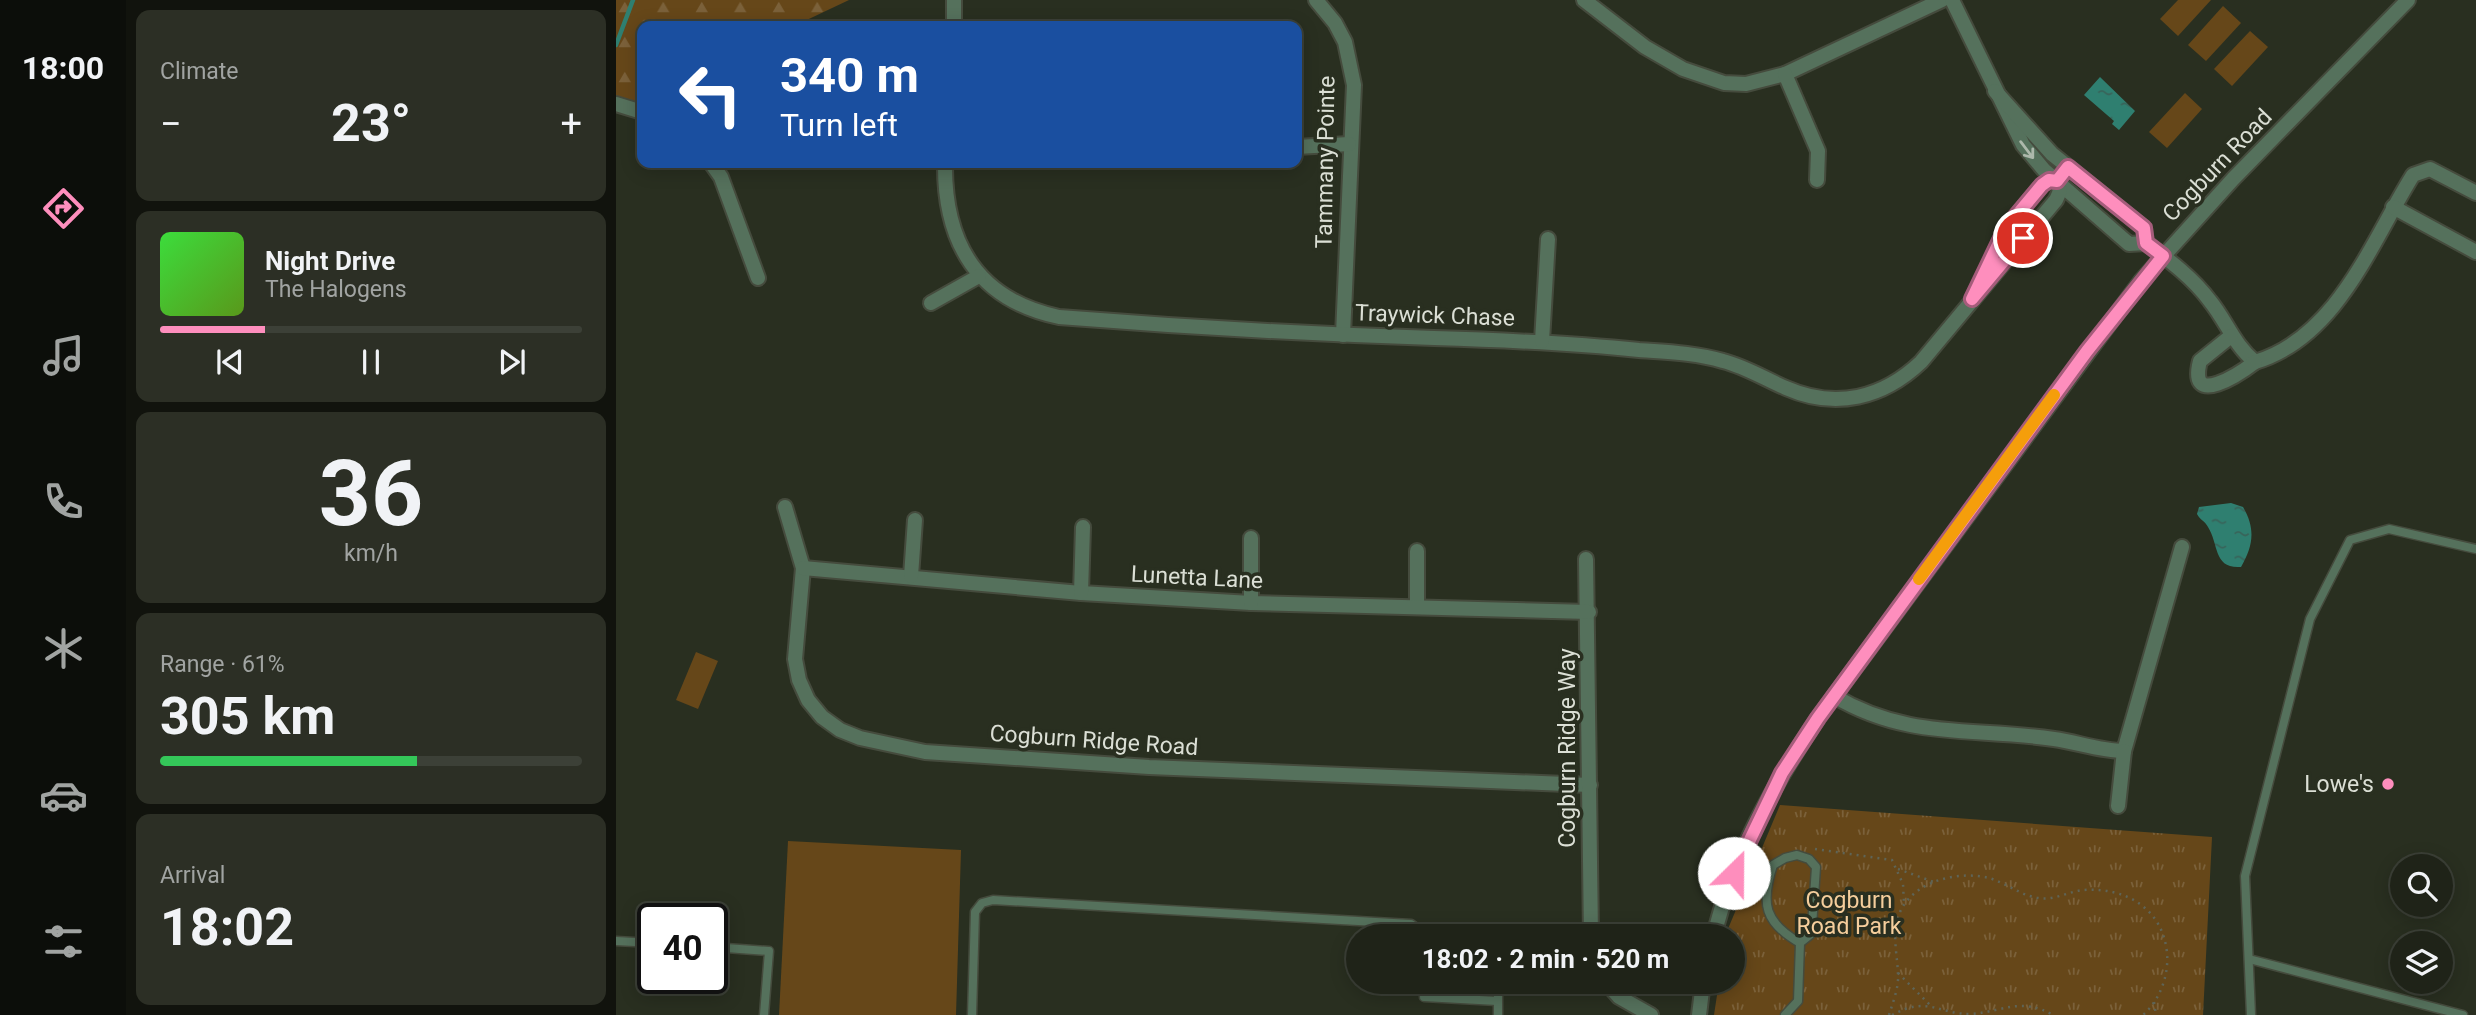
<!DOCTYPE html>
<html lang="en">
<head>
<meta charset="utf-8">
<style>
	body { margin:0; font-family:Roboto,sans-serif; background:#2c2f25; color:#f1f3f6; height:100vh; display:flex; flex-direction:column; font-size:26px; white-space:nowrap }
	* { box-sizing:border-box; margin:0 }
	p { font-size:23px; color:#a1a4a2 }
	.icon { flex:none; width:38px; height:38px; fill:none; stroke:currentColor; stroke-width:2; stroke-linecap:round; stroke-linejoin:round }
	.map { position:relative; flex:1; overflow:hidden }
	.side { display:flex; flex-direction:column; gap:10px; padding:10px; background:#11130d; width:490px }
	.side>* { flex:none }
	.hud { position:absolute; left:21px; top:21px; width:665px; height:147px; border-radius:14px; box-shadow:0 4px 18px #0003,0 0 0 2px #3c4037; background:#1a4fa0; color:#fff; overflow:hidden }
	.tools { position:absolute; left:1774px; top:854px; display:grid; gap:14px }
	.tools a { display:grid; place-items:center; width:63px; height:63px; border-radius:50%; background:#1f2318; box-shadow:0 4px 18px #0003,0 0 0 2px #3c4037; font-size:35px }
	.speed { position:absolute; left:21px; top:903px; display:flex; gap:14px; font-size:35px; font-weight:700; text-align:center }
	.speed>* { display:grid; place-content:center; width:91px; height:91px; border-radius:50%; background:#1f2318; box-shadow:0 4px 18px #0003,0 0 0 2px #3c4037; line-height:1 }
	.speed .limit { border:4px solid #111; border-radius:10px; background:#fff; color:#111 }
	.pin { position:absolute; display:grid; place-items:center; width:60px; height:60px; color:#fff; margin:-30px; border:4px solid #fff; border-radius:50%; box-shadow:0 2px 7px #0007 }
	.me { position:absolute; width:77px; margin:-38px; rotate:23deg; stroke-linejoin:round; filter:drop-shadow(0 0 5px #0008) }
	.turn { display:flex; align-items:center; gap:24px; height:147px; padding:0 28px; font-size:32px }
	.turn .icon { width:91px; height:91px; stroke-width:2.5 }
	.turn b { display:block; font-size:49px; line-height:60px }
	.big { font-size:52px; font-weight:700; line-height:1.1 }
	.side .tile { flex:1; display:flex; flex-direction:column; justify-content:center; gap:10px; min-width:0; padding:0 24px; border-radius:14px; background:#2c2f25 }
	.side .dial { align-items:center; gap:0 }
	.dial b { font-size:91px; line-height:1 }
	.song { display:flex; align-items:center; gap:21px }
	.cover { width:84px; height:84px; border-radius:10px; background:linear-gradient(135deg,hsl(120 70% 55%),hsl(90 70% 35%)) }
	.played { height:7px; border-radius:4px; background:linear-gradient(90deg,#fe8ebd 25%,#3c4037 25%) }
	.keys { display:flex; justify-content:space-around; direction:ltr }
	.heat { display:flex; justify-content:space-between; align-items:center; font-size:38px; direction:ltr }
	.charge { height:10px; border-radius:5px; background:linear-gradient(90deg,#34c759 61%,#3c4037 0) }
	.trip { position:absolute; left:730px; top:924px; width:399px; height:70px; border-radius:35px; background:#1f2318; box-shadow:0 4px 18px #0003,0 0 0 2px #3c4037; font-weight:700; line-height:70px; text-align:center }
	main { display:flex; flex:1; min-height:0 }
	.menu { display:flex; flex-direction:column; width:126px; justify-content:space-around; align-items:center; background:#0c0e0a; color:#a1a4a2 }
	.menu .icon { width:49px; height:49px }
	.menu .on { color:#fe8ebd }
	.menu b { font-size:32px; color:#f1f3f6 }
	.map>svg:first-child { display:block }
	.grass { fill:#664719 }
	.forest { fill:url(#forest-firs) }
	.park { fill:url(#park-tufts) }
	.water { fill:url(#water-ripples) }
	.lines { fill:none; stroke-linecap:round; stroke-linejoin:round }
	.stream { stroke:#2f7f70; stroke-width:4.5 }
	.service-casing { stroke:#454b3d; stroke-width:11 }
	.minor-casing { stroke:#454b3d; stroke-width:18 }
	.tertiary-casing { stroke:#454b3d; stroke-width:18 }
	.path { stroke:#5f6456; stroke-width:2.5; stroke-dasharray:2 5; stroke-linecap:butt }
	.service { stroke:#55715c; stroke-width:8 }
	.minor { stroke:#55715c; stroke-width:14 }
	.tertiary { stroke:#55715c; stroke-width:14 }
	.oneway { stroke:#acb8ab }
	.route-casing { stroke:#a55c7b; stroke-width:18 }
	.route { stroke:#fe8ebd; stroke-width:12 }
	.slow { stroke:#f59e0b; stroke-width:12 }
	.poi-dot { fill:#fe8ebd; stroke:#292f20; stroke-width:2.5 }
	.labels { text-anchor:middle; stroke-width:7; stroke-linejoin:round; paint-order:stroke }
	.street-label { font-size:23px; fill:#dbdfd5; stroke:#292f20 }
	.poi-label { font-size:23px; fill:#dbdfd5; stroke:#292f20; text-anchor:end }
	.park-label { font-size:23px; fill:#f5ce9c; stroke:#292f20 }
</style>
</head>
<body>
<main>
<nav class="menu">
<b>18:00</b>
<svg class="icon on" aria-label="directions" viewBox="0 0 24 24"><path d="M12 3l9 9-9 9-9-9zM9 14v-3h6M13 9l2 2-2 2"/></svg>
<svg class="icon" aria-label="music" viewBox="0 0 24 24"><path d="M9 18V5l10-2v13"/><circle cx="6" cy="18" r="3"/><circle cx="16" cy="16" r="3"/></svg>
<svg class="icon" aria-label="phone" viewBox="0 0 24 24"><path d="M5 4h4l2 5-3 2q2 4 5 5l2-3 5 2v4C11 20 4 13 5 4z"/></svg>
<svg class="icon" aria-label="climate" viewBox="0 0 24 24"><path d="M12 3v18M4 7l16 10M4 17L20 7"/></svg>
<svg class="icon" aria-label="car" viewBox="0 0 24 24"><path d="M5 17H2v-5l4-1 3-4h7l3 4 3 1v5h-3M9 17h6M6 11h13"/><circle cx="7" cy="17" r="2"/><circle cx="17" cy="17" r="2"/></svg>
<svg class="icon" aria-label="filters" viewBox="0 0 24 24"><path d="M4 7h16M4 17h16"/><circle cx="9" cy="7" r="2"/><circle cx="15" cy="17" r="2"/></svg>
</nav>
<section class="side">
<div class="tile"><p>Climate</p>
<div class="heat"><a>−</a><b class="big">23°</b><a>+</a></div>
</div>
<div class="tile">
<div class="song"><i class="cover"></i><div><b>Night Drive</b><p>The Halogens</p></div></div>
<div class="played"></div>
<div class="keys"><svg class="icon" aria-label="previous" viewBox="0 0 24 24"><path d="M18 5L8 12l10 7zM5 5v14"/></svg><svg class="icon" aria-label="pause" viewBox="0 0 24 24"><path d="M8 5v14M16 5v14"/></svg><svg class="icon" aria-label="next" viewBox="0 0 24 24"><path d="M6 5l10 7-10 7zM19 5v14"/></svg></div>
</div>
<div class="tile dial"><b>36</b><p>km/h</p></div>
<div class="tile"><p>Range · 61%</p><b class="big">305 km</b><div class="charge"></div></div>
<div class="tile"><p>Arrival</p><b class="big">18:02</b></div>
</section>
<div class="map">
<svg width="1860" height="1015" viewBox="0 0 1860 1015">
	<defs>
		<pattern id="forest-firs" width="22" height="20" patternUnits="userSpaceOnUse" patternTransform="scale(1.75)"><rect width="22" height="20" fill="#664719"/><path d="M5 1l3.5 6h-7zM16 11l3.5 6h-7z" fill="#7b613a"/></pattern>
		<pattern id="park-tufts" width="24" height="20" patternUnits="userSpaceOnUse" patternTransform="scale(1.75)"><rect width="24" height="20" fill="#664719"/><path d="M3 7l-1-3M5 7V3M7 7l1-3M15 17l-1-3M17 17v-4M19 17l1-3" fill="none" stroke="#7b613a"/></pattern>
		<pattern id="water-ripples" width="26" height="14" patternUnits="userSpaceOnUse" patternTransform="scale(1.75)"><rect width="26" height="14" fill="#2f7f70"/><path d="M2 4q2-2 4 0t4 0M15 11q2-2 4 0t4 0" fill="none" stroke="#38645a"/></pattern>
	</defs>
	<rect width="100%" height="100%" fill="#292f20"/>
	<g class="grass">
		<path d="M1562,0h33l-33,36 -18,-17z"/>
		<path d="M1607,6l18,17 -35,38 -18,-16z"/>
		<path d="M1634,31l18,16 -36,39 -18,-17z"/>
		<path d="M1569,93l17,16 -35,39 -18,-16z"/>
		<path d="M80,652l22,9 -20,48 -22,-9z"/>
		<path d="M172,841l173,9 -5,165h-177z"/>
	</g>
	<path class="forest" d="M0,0h233l-55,26h-152v74l-26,13z"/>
	<path class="park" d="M1164,805l432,32 -9,178h-489l5,-33h13v-46h-7z"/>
	<g class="water">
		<path d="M1484,77l35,34 -16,19 -7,-6 2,-3 -30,-26z"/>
		<path d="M1615,503l12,4c13,22 10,39 -2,60 -28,2 -22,-23 -33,-40 -3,-6 -8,-7 -11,-13l2,-7z"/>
	</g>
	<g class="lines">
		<path class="stream" d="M0,45l17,-45"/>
		<defs>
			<g id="service">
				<path d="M1181,855l12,4 7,8 -4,59 -2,9 -10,8c-35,-20 -40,-39 -27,-78l12,-7z"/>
				<path d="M809,936h21"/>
				<path d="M0,941l37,2"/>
				<path d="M96,947l57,4 -5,64"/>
				<path d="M1633,959l214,56"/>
				<path d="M809,982l-1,15 73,4"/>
				<path d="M356,1015l3,-103 7,-9 11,-3 418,24 15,11"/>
				<path d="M882,1015v-33"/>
				<path d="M1169,1015l13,-14 2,-58"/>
				<path d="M1635,1015l-6,-139 65,-257 40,-79 39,-11 87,20"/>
			</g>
			<g id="minor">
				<path d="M338,0v26"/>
				<path d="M700,0l19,23 10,19 9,43 -11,250"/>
				<path d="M968,0l61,47 38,22 41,14 22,1 39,-10 157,-74"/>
				<path d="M1336,0l71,145 21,25 85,74 17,-1"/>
				<path d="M1169,74l33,77 -1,29"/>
				<path d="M1379,91l57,63 92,74 2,15c23,17 47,35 64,58 17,21 24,44 45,61 83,-25 116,-120 158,-187l17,-6 46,24"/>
				<path d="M0,104l26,8"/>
				<path d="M681,147l52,-3"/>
				<path d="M95,163l10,14 37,101"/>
				<path d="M329,163c-1,80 33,137 114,154 125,10 249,17 375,21 69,2 137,5 205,12 28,2 57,3 84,11 23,6 42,18 63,27 50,22 97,10 135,-26l135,-162 4,-9 -3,-10"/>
				<path d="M1777,207l83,45"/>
				<path d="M1365,283l25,-55 36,-43 7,-5 8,1"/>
				<path d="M315,303l48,-27"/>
				<path d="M1615,336l-31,25c-13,49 42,11 55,1"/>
				<path d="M926,341l6,-102"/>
				<path d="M169,507l18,61 -8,91 4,21 9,20 14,17 18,13 20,8 65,14 224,15 441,18"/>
				<path d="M801,551v55"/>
				<path d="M970,559l5,377"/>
				<path d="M187,568l278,25 170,10 338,9"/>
				<path d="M295,576l4,-56"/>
				<path d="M465,593l2,-66"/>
				<path d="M635,603v-65"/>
				<path d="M1218,696c74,44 139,31 220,43 23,3 46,12 70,12l58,-204"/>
				<path d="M1502,806l6,-55"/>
				<path d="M990,982l13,15 32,18"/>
			</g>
			<g id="tertiary">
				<path d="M1098,936c19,-80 59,-150 104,-218l323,-437 92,-102 175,-179"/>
				<path d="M1083,1015l4,-33"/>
			</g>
		</defs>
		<use href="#service" class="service-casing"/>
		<use href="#minor" class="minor-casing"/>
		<use href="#tertiary" class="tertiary-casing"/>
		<g class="path">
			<path d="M1199,849l77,11 11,24 1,21"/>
			<path d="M1282,869l36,13"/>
			<path d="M1282,973l32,32"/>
			<path d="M1538,1002l2,13"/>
			<path d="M1273,1015c4,-13 10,-28 9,-41 -1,-25 -9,-50 8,-72 18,-23 55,-31 83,-24 17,5 31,17 49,20 16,3 31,-7 46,-8 42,-3 79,19 83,63 2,22 -7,47 -24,62"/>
			<path d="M1276,1015c37,-20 47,0 80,-1 32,-3 49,-17 81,1"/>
		</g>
		<use href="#service" class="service"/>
		<use href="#minor" class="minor"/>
		<use href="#tertiary" class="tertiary"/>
	</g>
	<defs><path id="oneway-shaft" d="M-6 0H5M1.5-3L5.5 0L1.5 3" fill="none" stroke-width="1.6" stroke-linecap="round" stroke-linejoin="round" transform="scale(1.75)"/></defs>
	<use class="oneway" href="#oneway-shaft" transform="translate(1411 150) rotate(53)"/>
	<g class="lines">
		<defs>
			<path id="route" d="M1118,873l48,-100 36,-55 269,-367 76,-95 -17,-13 -2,-15 -76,-61 -11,14 -8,-1 -7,5 -36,43 -34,71 51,-61"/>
		</defs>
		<use href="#route" class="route-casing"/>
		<use href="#route" class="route"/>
		<path class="slow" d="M1303,579l135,-184"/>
	</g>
	<circle class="poi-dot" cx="1772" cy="784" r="7"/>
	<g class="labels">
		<g class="street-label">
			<text transform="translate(709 162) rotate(-89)" y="8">Tammany Pointe</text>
			<text transform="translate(1601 165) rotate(-46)" y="8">Cogburn Road</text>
			<text transform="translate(819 315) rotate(2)" y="8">Traywick Chase</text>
			<text transform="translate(581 577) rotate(3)" y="8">Lunetta Lane</text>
			<text transform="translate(478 740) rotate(4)" y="8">Cogburn Ridge Road</text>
			<text transform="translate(951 748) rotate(-90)" y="8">Cogburn Ridge Way</text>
		</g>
		<g class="poi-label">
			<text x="1758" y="792">Lowe's</text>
		</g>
		<g class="park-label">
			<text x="1233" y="908">Cogburn<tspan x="1233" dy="26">Road Park</tspan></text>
		</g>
	</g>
</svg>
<div class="tools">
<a><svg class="icon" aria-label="search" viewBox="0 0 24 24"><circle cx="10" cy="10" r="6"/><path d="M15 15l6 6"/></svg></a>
<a><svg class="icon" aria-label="layers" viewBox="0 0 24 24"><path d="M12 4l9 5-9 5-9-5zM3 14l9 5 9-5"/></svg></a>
</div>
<div class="speed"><div class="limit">40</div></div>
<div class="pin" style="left:1407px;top:238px;background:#d93025"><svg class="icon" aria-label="arrive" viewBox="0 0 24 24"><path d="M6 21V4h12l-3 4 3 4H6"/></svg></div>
<svg class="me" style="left:1118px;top:873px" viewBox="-20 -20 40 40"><circle r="19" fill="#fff"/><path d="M0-13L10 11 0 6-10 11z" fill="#fe8ebd"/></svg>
<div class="trip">18:02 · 2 min · 520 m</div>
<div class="hud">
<div class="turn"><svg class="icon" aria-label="left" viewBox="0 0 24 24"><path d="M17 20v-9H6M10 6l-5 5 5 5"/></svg><div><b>340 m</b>Turn left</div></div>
</div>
</div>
</main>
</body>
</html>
